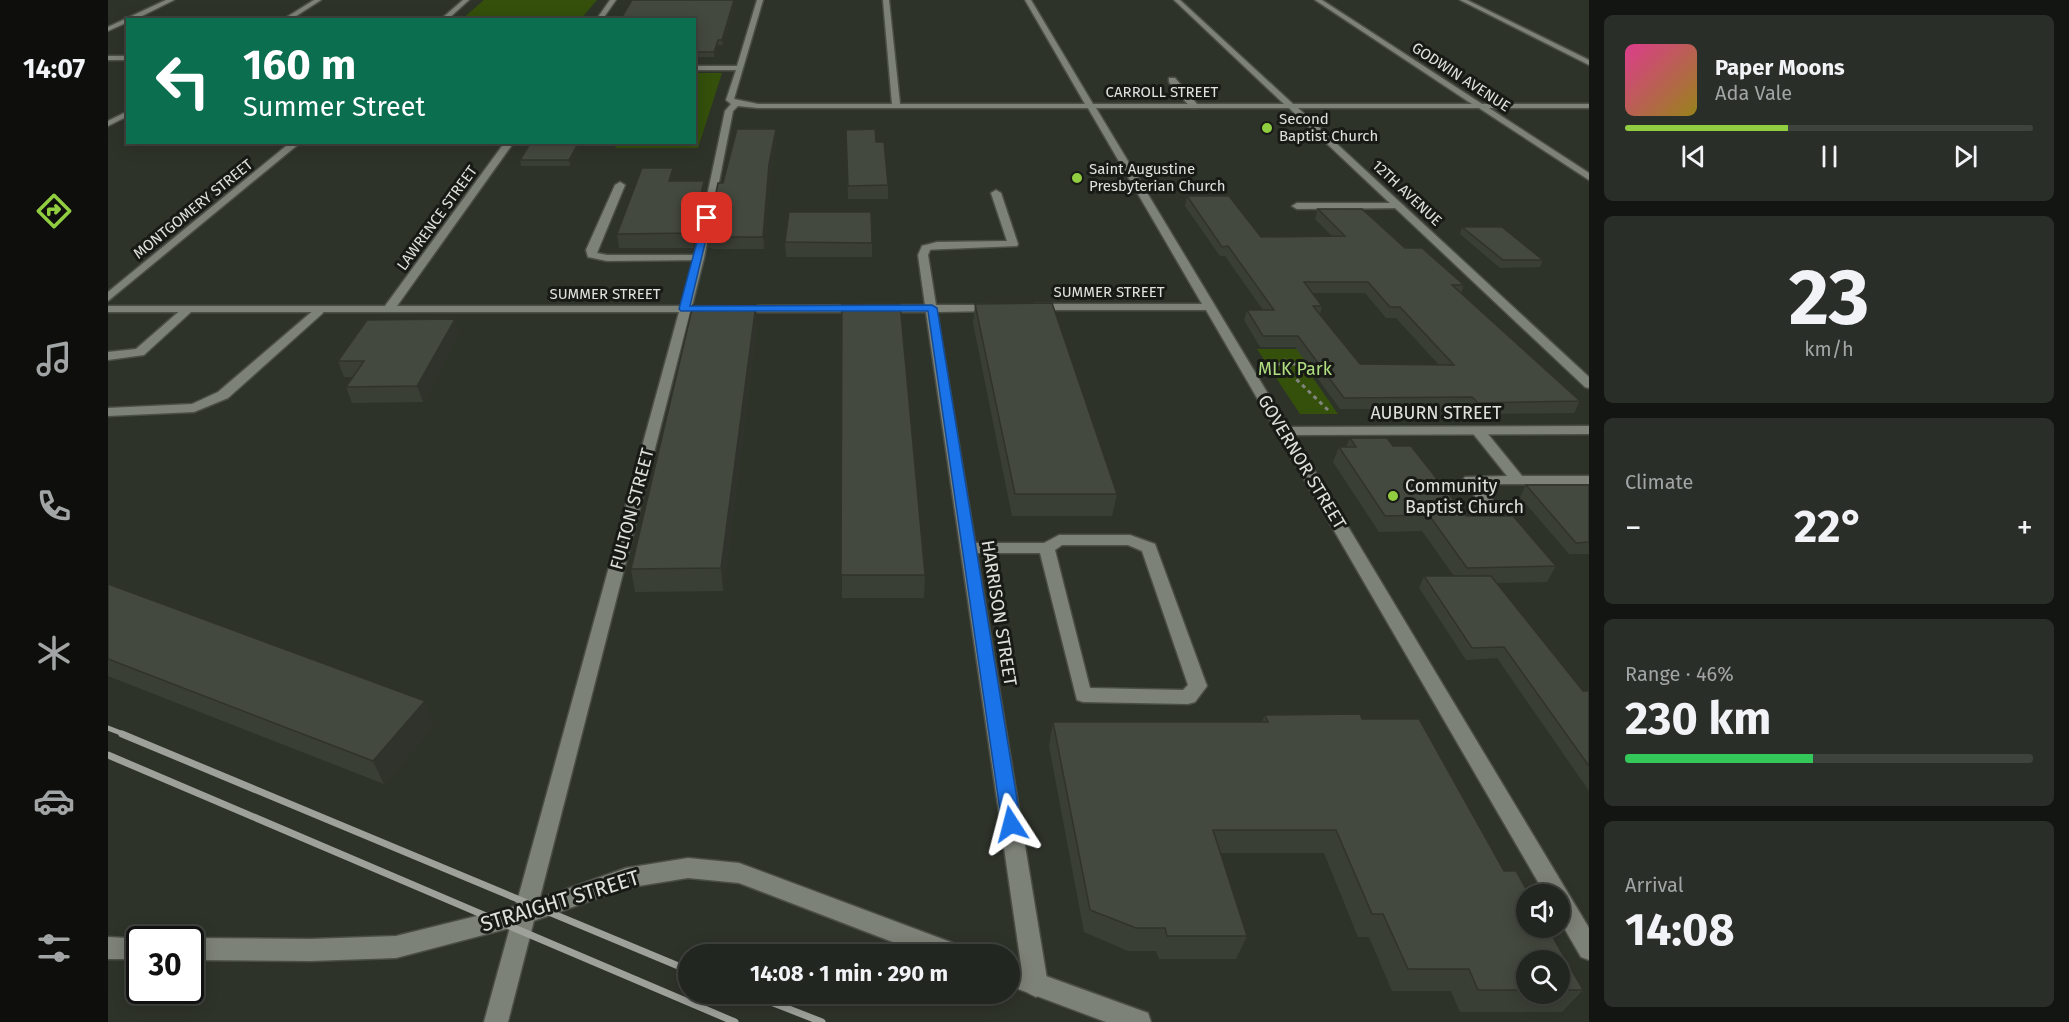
<!DOCTYPE html>
<html lang="en">
<head>
<meta charset="utf-8">
<style>
	body { margin:0; font-family:"Fira Sans",sans-serif; background:#2a2e29; color:#f1f3f6; height:100vh; display:flex; flex-direction:column; font-size:22px; white-space:nowrap }
	* { box-sizing:border-box; margin:0 }
	p { font-size:20px; color:#a2a5a5 }
	.icon { flex:none; width:33px; height:33px; fill:none; stroke:currentColor; stroke-width:2; stroke-linecap:round; stroke-linejoin:round }
	.map { position:relative; flex:1; overflow:hidden }
	.drawer { display:flex; flex-direction:column; gap:15px; padding:15px; background:#131512; width:480px }
	.drawer>* { flex:none }
	.banner { position:absolute; left:18px; top:18px; width:570px; height:126px; border-radius:0px; box-shadow:0 3px 15px #0003,0 0 0 2px #3f433e; background:#0b6e4f; color:#fff; overflow:hidden }
	.controls { position:absolute; left:1408px; top:884px; display:grid; gap:12px }
	.controls a { display:grid; place-items:center; width:54px; height:54px; border-radius:50%; background:#222620; box-shadow:0 3px 15px #0003,0 0 0 2px #3f433e; font-size:30px }
	.speed { position:absolute; left:18px; top:926px; display:flex; gap:12px; font-size:30px; font-weight:700; text-align:center }
	.speed>* { display:grid; place-content:center; width:78px; height:78px; border-radius:50%; background:#222620; box-shadow:0 3px 15px #0003,0 0 0 2px #3f433e; line-height:1 }
	.speed .limit { border:3px solid #111; border-radius:9px; background:#fff; color:#111 }
	.pin { position:absolute; display:grid; place-items:center; width:51px; height:51px; color:#fff; margin:-26px; border-radius:12px; box-shadow:0 3px 9px #0006 }
	.me { position:absolute; width:66px; margin:-33px; rotate:351deg; stroke-linejoin:round; filter:drop-shadow(0 0 4px #0008) }
	.turn { display:flex; align-items:center; gap:21px; height:126px; padding:0 18px; font-size:27px }
	.turn .icon { width:78px; height:78px; stroke-width:2.5 }
	.turn b { display:block; font-size:42px; line-height:51px }
	.big { font-size:45px; font-weight:700; line-height:1.1 }
	.drawer .widget { flex:1; display:flex; flex-direction:column; justify-content:center; gap:9px; min-width:0; padding:0 21px; border-radius:9px; background:#2a2e29 }
	.drawer .dial { align-items:center; gap:0 }
	.dial b { font-size:78px; line-height:1 }
	.song { display:flex; align-items:center; gap:18px }
	.cover { width:72px; height:72px; border-radius:9px; background:linear-gradient(135deg,hsl(330 70% 55%),hsl(50 70% 35%)) }
	.played { height:6px; border-radius:3px; background:linear-gradient(90deg,#91cd40 40%,#3f433e 40%) }
	.keys { display:flex; justify-content:space-around; direction:ltr }
	.heat { display:flex; justify-content:space-between; align-items:center; font-size:33px; direction:ltr }
	.charge { height:9px; border-radius:4px; background:linear-gradient(90deg,#34c759 46%,#3f433e 0) }
	.trip { position:absolute; left:570px; top:944px; width:342px; height:60px; border-radius:30px; background:#222620; box-shadow:0 3px 15px #0003,0 0 0 2px #3f433e; font-weight:700; line-height:60px; text-align:center }
	main { display:flex; flex:1; min-height:0 }
	.dock { display:flex; flex-direction:column; width:108px; justify-content:space-around; align-items:center; background:#0e0f0d; color:#a2a5a5 }
	.dock .icon { width:42px; height:42px }
	.dock .active { color:#91cd40 }
	.dock b { font-size:27px; color:#f1f3f6 }
	.map>svg:first-child { display:block }
	.green { fill:#34500b }
	.lines { fill:none; stroke-linecap:round; stroke-linejoin:round }
	.service-casing { stroke:#4a4e47; stroke-width:3 }
	.minor-casing { stroke:#4a4e47; stroke-width:3 }
	.secondary-casing { stroke:#4a4e47; stroke-width:3 }
	.path { stroke:#82867f; stroke-width:3; stroke-dasharray:4 4; stroke-linecap:butt }
	.service { fill:#7d8278; fill-rule:evenodd }
	.minor { fill:#7d8278; fill-rule:evenodd }
	.secondary { fill:#7d8278; fill-rule:evenodd }
	.rail-far1 { stroke:#9da19a; stroke-width:5 }
	.rail { stroke:#9da19a; stroke-width:7 }
	.wall { fill:#3a3f36; fill-rule:evenodd }
	.shaded-wall { fill:#30332c }
	.building { fill:#44493f; stroke:#30332c; stroke-width:1.5; fill-rule:evenodd }
	.route { fill:#1a73e8; stroke:#114b97; stroke-width:1.5 }
	.poi-dot { fill:#91cd40; stroke:#181a16; stroke-width:2 }
	.labels { text-anchor:middle; stroke-width:6; stroke-linejoin:round; paint-order:stroke }
	.far-street-label { font-size:15px; fill:#dee1dc; stroke:#181a16 }
	.far-poi-label { font-size:15px; fill:#dee1dc; stroke:#181a16; text-anchor:start }
	.park-label { font-size:18px; fill:#b1de81; stroke:#181a16 }
	.street-label { font-size:18px; fill:#dee1dc; stroke:#181a16 }
	.poi-label { font-size:18px; fill:#dee1dc; stroke:#181a16; text-anchor:start }
	.near-street-label { font-size:21px; fill:#dee1dc; stroke:#181a16 }
</style>
</head>
<body>
<main>
<nav class="dock">
<b>14:07</b>
<svg class="icon active" aria-label="directions" viewBox="0 0 24 24"><path d="M12 3l9 9-9 9-9-9zM9 14v-3h6M13 9l2 2-2 2"/></svg>
<svg class="icon" aria-label="music" viewBox="0 0 24 24"><path d="M9 18V5l10-2v13"/><circle cx="6" cy="18" r="3"/><circle cx="16" cy="16" r="3"/></svg>
<svg class="icon" aria-label="phone" viewBox="0 0 24 24"><path d="M5 4h4l2 5-3 2q2 4 5 5l2-3 5 2v4C11 20 4 13 5 4z"/></svg>
<svg class="icon" aria-label="climate" viewBox="0 0 24 24"><path d="M12 3v18M4 7l16 10M4 17L20 7"/></svg>
<svg class="icon" aria-label="car" viewBox="0 0 24 24"><path d="M5 17H2v-5l4-1 3-4h7l3 4 3 1v5h-3M9 17h6M6 11h13"/><circle cx="7" cy="17" r="2"/><circle cx="17" cy="17" r="2"/></svg>
<svg class="icon" aria-label="filters" viewBox="0 0 24 24"><path d="M4 7h16M4 17h16"/><circle cx="9" cy="7" r="2"/><circle cx="15" cy="17" r="2"/></svg>
</nav>
<div class="map">
<svg width="1481" height="1022" viewBox="0 0 1481 1022">
	<rect width="100%" height="100%" fill="#2e332a"/>
	<g class="green">
		<path d="M376,0h113l-16,19h-119z"/>
		<path d="M587,73h27l-24,75h-83l3,-5 76,-1z"/>
		<path d="M1149,349h74l21,29h-39l25,36h-38z"/>
	</g>
	<g class="lines">
		<defs>
			<g id="service">
				<path d="M1061,78h6l22,26v4h-6l-22,-26z"/>
				<path d="M512,182l5,3 -28,68 10,2h92l4,1v4l-96,1 -19,-4 -2,-7 29,-65z"/>
				<path d="M888,190l5,3 17,51 -1,2 -95,4v-4l15,-4 70,-1 -16,-48z"/>
				<path d="M1291,203l5,3 -2,2 -105,1 -5,-3 5,-3z"/>
				<path d="M79,307l6,3 -2,2 -47,43 -36,5v-8l28,-3 47,-41z"/>
				<path d="M211,308l4,1v4l-95,85 -34,14 -86,4v-8l84,-4 26,-12 97,-83z"/>
				<path d="M1370,427l5,1 39,48h67v8h-108l15,21 -7,5 -5,-2 -21,-28 2,-3 42,-1 -36,-45z"/>
				<path d="M951,535h71l25,9 52,142 -12,16 -7,2 -105,-2 -6,-2 -37,-147h-71l-8,-5 8,-5h75zM954,545h66l14,6 46,134 -5,5 -93,-2 -35,-138z"/>
			</g>
			<g id="minor">
				<path d="M58,0h8l-40,20h-6v2l-20,9v-4z"/>
				<path d="M355,0h6l-22,20h-7z"/>
				<path d="M502,0h6l-14,20h-6z"/>
				<path d="M649,0h6l-29,99 24,5h134l-9,-104h6l11,104h185l-60,-104h6l62,104h191l-110,-104h6l113,104h179l-157,-104h7l160,104h107v4h-100l100,65v7l-110,-72h-181l291,269v11l-4,-1 -296,-279h-193l192,319 301,-1v8l-296,1 296,493v32l-8,-3 -21,-36v-27h-15l-339,-584h-171l-6,-3 6,-3h167l-114,-196h-330l-20,-2 -5,5 -29,147 -12,48h19l6,3 -6,3h-21l-182,710h-24l195,-710h-571v-6h277l120,-164h9l-117,164h284l13,-48 31,-147 6,-7 -5,-4 10,-30h-42v-4h43z"/>
				<path d="M1352,0h7l122,60v5z"/>
				<rect x="0" y="56" width="20" height="4"/>
				<path d="M183,142h10l-193,159v-9z"/>
				<path d="M818,245l5,3 -3,7 8,50h57l6,3 -6,3 -56,1 111,673 -4,8 -8,4 -8,-4 -4,-8 -98,-673h-188l-6,-3 6,-3 187,-1 -7,-50 4,-9z"/>
			</g>
			<g id="secondary">
				<path d="M206,0h7l-31,20h-8z"/>
				<path d="M20,111v5l-20,10v-5z"/>
				<path d="M580,858l51,5 222,83 4,8h-41l-185,-71 -51,-5 -62,10 -101,36 -129,34 -85,3 -121,-1v-21h-3l3,-1 121,1 85,-3 129,-32 101,-36z"/>
				<path d="M0,937l37,2h-5v20h-32z"/>
				<path d="M902,963l138,50 3,9h-45l-96,-36z"/>
			</g>
		</defs>
		<use href="#service" class="service-casing"/>
		<use href="#minor" class="minor-casing"/>
		<use href="#secondary" class="secondary-casing"/>
		<g class="path">
			<path d="M1176,359l10,18 34,33"/>
			<path d="M1160,364h44"/>
		</g>
		<use href="#service" class="service"/>
		<use href="#minor" class="minor"/>
		<use href="#secondary" class="secondary"/>
		<path class="rail-far1" d="M0,728l18,7"/>
		<g class="rail">
			<path d="M14,734l566,236"/>
			<path d="M0,755l627,267"/>
			<path d="M640,993l74,29"/>
		</g>
	</g>
	<g class="wall">
		<path d="M524,0h104l-13,45h-5l-4,12h-20v-37z"/>
		<path d="M668,129v11l-6,35 -6,74h-51l-1,-1h-4l-1,-13 16,-52z"/>
		<path d="M738,130l30,12 12,43v14h-40z"/>
		<path d="M423,142h51l-12,24h-49l-1,-6z"/>
		<path d="M566,181h30l1,13 -11,54h-75l-2,-14z"/>
		<path d="M1079,196l74,41 71,-1 -17,-17 3,-10 87,39 59,37 -3,8 119,108 -6,12 -102,1 -5,-5h-127l-45,-62h-35l-16,-27 3,-10h16l-38,-54h-5l-35,-50zM1204,293h53l21,25h10l43,47 -79,-1 -40,-50 2,-8z"/>
		<path d="M1354,227l81,33 -3,7 -40,1 -40,-34z"/>
		<path d="M677,242l87,1v14h-86z"/>
		<path d="M734,304l83,271 -1,23h-82z"/>
		<path d="M867,304l142,190 -5,22h-100l-39,-193z"/>
		<path d="M649,324l-34,267 -88,1 -4,-23z"/>
		<path d="M351,334l-36,68 -71,1 -6,-16 7,-10h-9l-6,-16z"/>
		<path d="M1242,438l43,8 73,70 90,50 -9,16 -51,1 87,108h6v100l-92,-133 -31,2 -47,-72 5,-12h30l-32,-45 -43,1 -46,-70 6,-15h7z"/>
		<path d="M1418,485h63v69h-20l-49,-57z"/>
		<path d="M0,584l326,141 -50,59 -276,-108z"/>
		<path d="M1157,715l97,4 142,152 79,119 -21,22h-102l-9,-21h-59l-23,-54h-11l-34,-84h-104l27,83 -11,23h-77l-3,-8h-28l-44,-19 -35,-186 4,-24h209zM1419,960h33v33h-33z"/>
	</g>
	<g class="shaded-wall">
		<path d="M626,0h2l-13,45 -1,-5z"/>
		<path d="M610,40v5l-4,12v-5z"/>
		<path d="M668,129v11l-6,35 -6,74 -1,-12 6,-73z"/>
		<path d="M471,142h3l-12,24 -1,-6z"/>
		<path d="M565,168l2,13 -4,14 -2,-14z"/>
		<path d="M596,181l1,13 -11,54 -2,-15z"/>
		<path d="M648,304l1,20 -34,267 -2,-23z"/>
		<path d="M347,319l4,15 -36,68 -6,-16z"/>
		<path d="M317,701l9,24 -50,59 -11,-23z"/>
	</g>
	<g class="building">
		<path d="M524,0h102l-12,40h-4l-4,12h-20v-32h-74z"/>
		<path d="M629,129h39l-7,35 -6,73h-52l1,-2h-5l11,-52h5z"/>
		<path d="M767,129l1,13h8l4,43 -40,1 -2,-56z"/>
		<path d="M423,142h48l-10,18h-49z"/>
		<path d="M534,168h31l-4,13h35l-12,52 -75,1z"/>
		<path d="M1079,196h42l32,41 84,-1 -27,-27h44l43,39h17l42,37h-12l128,116 -102,2 -6,-6 -128,1 -46,-62h-35l-16,-26h27l-46,-64 -6,1zM1196,282h64l22,25h10l54,58 -94,-1 -47,-58h9z"/>
		<path d="M681,212h82l1,31 -87,-1z"/>
		<path d="M1354,227h40l41,33h-40z"/>
		<path d="M944,303l65,191h-102l-40,-190z"/>
		<path d="M648,304l-35,264 -90,1 62,-264z"/>
		<path d="M734,304h58l25,271h-84z"/>
		<path d="M347,319l-38,67 -71,1 18,-26h-26l29,-41z"/>
		<path d="M1242,438h37l6,8h18l55,70h47l43,50 -89,2 -38,-53 -44,1 -46,-69h17z"/>
		<path d="M1418,485h63v57l-13,1z"/>
		<path d="M1316,576h67l92,115h6v75l-85,-119 -32,1z"/>
		<path d="M0,584l317,117 -52,60 -265,-102z"/>
		<path d="M1252,714l2,5h57l85,152h12l13,23h-2v33h20l36,63h-23v-30h-33v30h-49l-9,-21h-61l-25,-55h-11l-36,-84h-123l34,106h-80l-2,-8h-29l-46,-18 -37,-188h215l-3,-7z"/>
	</g>
	<path class="route" d="M596,216l7,2 -21,88 242,-1 5,3 84,516 -3,6 -7,2 -6,-2 -3,-6 -74,-513h-247l-2,-2z"/>
	<g class="poi-dot">
		<circle cx="1159" cy="128" r="6"/>
		<circle cx="969" cy="178" r="6"/>
		<circle cx="1285" cy="496" r="6"/>
	</g>
	<g class="labels">
		<g class="far-street-label">
			<text transform="translate(1353 77) rotate(33)" y="5">GODWIN AVENUE</text>
			<text x="1054" y="97">CARROLL STREET</text>
			<text transform="translate(1299 193) rotate(43)" y="5">12TH AVENUE</text>
			<text transform="translate(85 209) rotate(-39)" y="5">MONTGOMERY STREET</text>
			<text transform="translate(329 218) rotate(-54)" y="5">LAWRENCE STREET</text>
			<text x="1001" y="297">SUMMER STREET</text>
			<text x="497" y="299">SUMMER STREET</text>
		</g>
		<g class="far-poi-label">
			<text x="1171" y="124">Second<tspan x="1171" dy="17">Baptist Church</tspan></text>
			<text x="981" y="174">Saint Augustine<tspan x="981" dy="17">Presbyterian Church</tspan></text>
		</g>
		<g class="park-label">
			<text x="1187" y="375">MLK Park</text>
		</g>
		<g class="street-label">
			<text x="1328" y="419">AUBURN STREET</text>
			<text transform="translate(1194 462) rotate(59)" y="6">GOVERNOR STREET</text>
			<text transform="translate(524 509) rotate(-75)" y="6">FULTON STREET</text>
			<text transform="translate(891 613) rotate(81)" y="6">HARRISON STREET</text>
		</g>
		<g class="poi-label">
			<text x="1297" y="492">Community<tspan x="1297" dy="21">Baptist Church</tspan></text>
		</g>
		<g class="near-street-label">
			<text transform="translate(452 901) rotate(-17)" y="7">STRAIGHT STREET</text>
		</g>
	</g>
</svg>
<div class="controls">
<a><svg class="icon" aria-label="sound" viewBox="0 0 24 24"><path d="M4 9h4l5-4v14l-5-4H4zM17 9q2 3 0 6"/></svg></a>
<a><svg class="icon" aria-label="search" viewBox="0 0 24 24"><circle cx="10" cy="10" r="6"/><path d="M15 15l6 6"/></svg></a>
</div>
<div class="speed"><div class="limit">30</div></div>
<div class="pin" style="left:599px;top:218px;background:#d93025"><svg class="icon" aria-label="arrive" viewBox="0 0 24 24"><path d="M6 21V4h12l-3 4 3 4H6"/></svg></div>
<svg class="me" style="left:903px;top:824px" viewBox="-20 -20 40 40"><path d="M0-17L14 15 0 8-14 15z" fill="#1a73e8" stroke="#fff" stroke-width="4"/></svg>
<div class="trip">14:08 · 1 min · 290 m</div>
<div class="banner">
<div class="turn"><svg class="icon" aria-label="left" viewBox="0 0 24 24"><path d="M17 20v-9H6M10 6l-5 5 5 5"/></svg><div><b>160 m</b>Summer Street</div></div>
</div>
</div>
<section class="drawer">
<div class="widget">
<div class="song"><i class="cover"></i><div><b>Paper Moons</b><p>Ada Vale</p></div></div>
<div class="played"></div>
<div class="keys"><svg class="icon" aria-label="previous" viewBox="0 0 24 24"><path d="M18 5L8 12l10 7zM5 5v14"/></svg><svg class="icon" aria-label="pause" viewBox="0 0 24 24"><path d="M8 5v14M16 5v14"/></svg><svg class="icon" aria-label="next" viewBox="0 0 24 24"><path d="M6 5l10 7-10 7zM19 5v14"/></svg></div>
</div>
<div class="widget dial"><b>23</b><p>km/h</p></div>
<div class="widget"><p>Climate</p>
<div class="heat"><a>−</a><b class="big">22°</b><a>+</a></div>
</div>
<div class="widget"><p>Range · 46%</p><b class="big">230 km</b><div class="charge"></div></div>
<div class="widget"><p>Arrival</p><b class="big">14:08</b></div>
</section>
</main>
</body>
</html>
